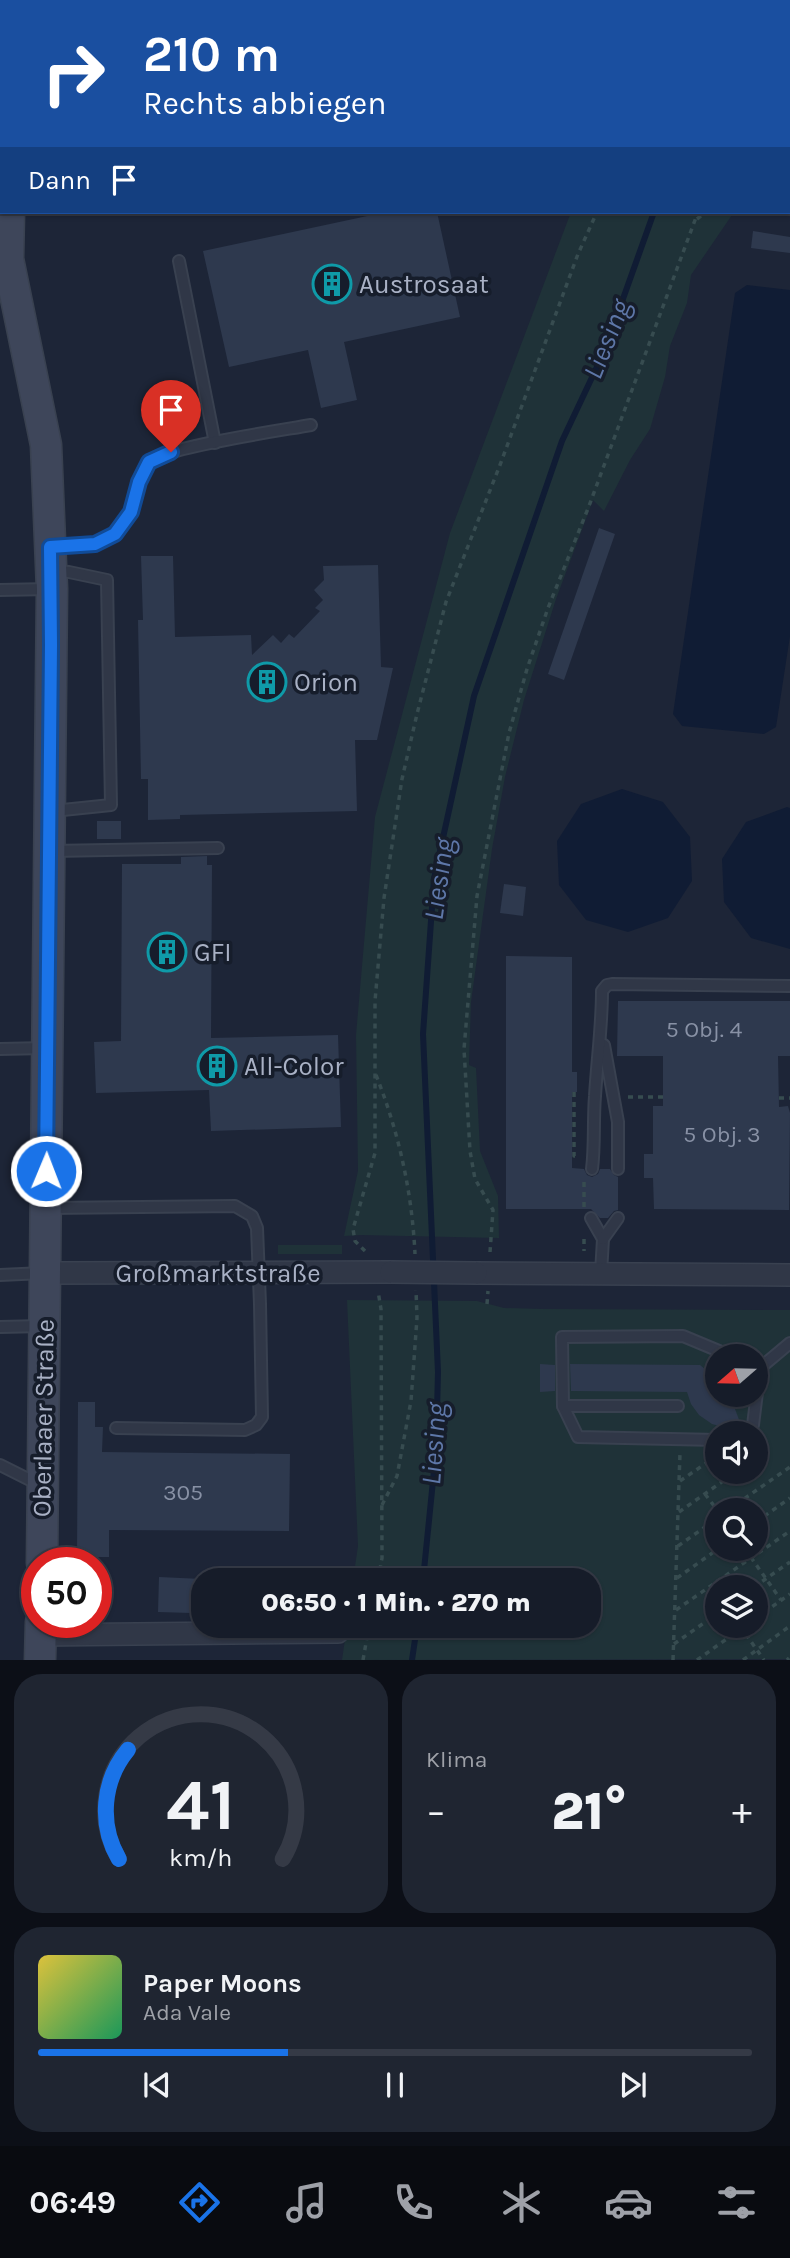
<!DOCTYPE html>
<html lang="de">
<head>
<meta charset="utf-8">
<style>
	body { margin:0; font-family:Karla,sans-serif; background:#1f2531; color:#f1f3f6; height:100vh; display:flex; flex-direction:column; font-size:26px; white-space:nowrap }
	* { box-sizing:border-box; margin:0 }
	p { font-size:23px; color:#9ea1a8 }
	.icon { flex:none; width:38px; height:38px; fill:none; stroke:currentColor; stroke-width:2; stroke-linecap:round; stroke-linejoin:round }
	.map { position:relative; height:1660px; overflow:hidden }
	.panel { display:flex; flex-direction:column; gap:14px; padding:14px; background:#0c0f17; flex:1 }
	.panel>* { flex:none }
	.top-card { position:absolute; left:0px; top:0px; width:791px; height:214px; box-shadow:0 2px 5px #0004,0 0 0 2px #353a46; background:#1a4fa0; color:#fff; overflow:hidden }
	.needle { width:46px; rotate:250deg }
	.buttons { position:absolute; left:705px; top:1344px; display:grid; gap:14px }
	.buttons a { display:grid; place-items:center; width:63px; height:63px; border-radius:50%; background:#161c29; box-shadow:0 2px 5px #0004,0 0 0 2px #353a46; font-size:35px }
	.speed { position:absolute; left:21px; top:1547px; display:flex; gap:14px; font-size:35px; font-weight:700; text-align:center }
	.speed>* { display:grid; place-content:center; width:91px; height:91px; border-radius:50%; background:#161c29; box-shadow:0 2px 5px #0004,0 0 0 2px #353a46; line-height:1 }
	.speed .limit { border:10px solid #d22; background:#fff; color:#111 }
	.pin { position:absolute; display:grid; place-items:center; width:60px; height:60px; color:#fff; margin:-72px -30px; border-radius:50% 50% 50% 0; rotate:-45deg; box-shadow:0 0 7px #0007 }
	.pin .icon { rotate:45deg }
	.me { position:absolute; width:77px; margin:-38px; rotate:1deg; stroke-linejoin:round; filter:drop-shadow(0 0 5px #0008) }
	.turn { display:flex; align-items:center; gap:24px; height:147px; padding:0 28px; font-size:32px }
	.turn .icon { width:91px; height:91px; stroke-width:2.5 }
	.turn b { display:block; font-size:49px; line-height:60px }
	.then { display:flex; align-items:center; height:66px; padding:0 28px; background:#0003; gap:14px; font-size:26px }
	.big { font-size:52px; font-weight:800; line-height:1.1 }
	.panel .tile { flex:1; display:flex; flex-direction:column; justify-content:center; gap:10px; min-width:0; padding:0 24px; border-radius:28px; background:#1f2531 }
	.panel .dial { align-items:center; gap:0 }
	.dial svg { height:182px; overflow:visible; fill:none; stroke:#353a46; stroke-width:7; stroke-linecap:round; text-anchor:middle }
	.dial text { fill:#f1f3f6; stroke:none }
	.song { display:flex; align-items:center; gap:21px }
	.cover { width:84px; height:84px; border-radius:10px; background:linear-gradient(135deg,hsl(50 70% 55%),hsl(150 70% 35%)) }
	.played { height:7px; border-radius:4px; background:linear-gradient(90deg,#1a73e8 35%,#353a46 35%) }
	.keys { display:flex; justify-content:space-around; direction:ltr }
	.heat { display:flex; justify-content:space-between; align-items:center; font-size:38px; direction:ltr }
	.panel .tiles { flex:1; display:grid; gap:14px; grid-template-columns:1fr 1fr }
	.tile:last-child { grid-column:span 2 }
	.trip { position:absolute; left:191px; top:1568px; width:410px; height:70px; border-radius:28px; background:#161c29; box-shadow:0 2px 5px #0004,0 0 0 2px #353a46; font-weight:800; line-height:70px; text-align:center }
	.menu { display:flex; height:112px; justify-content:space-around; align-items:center; background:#090b10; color:#9ea1a8 }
	.menu .icon { width:49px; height:49px }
	.menu .active { color:#1a73e8 }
	.menu b { font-size:32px; color:#f1f3f6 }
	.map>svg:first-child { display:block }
	.green { fill:#1f3238; fill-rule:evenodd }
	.water { fill:#101c34 }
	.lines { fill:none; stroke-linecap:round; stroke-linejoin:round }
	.stream { stroke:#101c34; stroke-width:6 }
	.building { fill:#2e394e }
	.lane-casing { stroke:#394150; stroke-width:14 }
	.street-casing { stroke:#394150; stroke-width:24 }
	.secondary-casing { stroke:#394150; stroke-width:33 }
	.path { stroke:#374c50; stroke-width:3.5; stroke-dasharray:5 5; stroke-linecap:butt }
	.lane { stroke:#303747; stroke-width:10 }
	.street { stroke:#303747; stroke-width:21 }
	.secondary { stroke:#3e465a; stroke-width:30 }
	.rail { stroke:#515b6f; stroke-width:5; stroke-dasharray:7 7; stroke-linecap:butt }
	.street-bridge-casing { stroke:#394150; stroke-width:24; stroke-linecap:butt }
	.street-bridge { stroke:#303747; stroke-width:21 }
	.route-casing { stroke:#114b97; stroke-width:18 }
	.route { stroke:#1a73e8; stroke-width:12 }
	.labels { text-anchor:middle; stroke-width:7; stroke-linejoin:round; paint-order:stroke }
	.number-label { font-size:23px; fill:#8891a5 }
	.poi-label { font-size:26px; fill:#a9b1c5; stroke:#161d2b; text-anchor:start }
	.street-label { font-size:26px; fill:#a9b1c5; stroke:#161d2b }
	.water-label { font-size:28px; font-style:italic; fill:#5e77a8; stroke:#161d2b }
</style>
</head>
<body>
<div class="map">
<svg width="790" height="1660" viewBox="0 0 790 1660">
	<rect width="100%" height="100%" fill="#1d2537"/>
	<g class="green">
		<path d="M87,0h381l-30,2h-350z"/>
		<path d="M581,0h209v71l-1,-69h-226z"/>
		<path d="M571,212h163l-43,63 -4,28 -17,43 -5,31 -15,52 -20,31 -26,51 -11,-11 -37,99 -32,101 -19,77 -13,72 -21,153 -2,63 7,3 4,83 18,45 1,42 -138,-3 -17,1 14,-65 -2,-136 19,-218 75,-284z"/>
		<rect x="278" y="1245" width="64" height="9"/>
		<path d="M347,1300l130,1 27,7 38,1 248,1v349l-448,1 5,-34h241v-46h-235l5,-34zM718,1356h38v39h-38zM718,1433h38v39h-38zM718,1510h38v39h-38zM718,1587h38v39h-38z"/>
	</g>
	<g class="water">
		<path d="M747,285l43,5v346l-14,91 -12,7 -82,-8 -9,-12 62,-421z"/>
		<path d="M622,789l41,13 27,35 2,44 -24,37 -40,14 -42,-12 -27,-35 -2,-44 24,-37z"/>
		<path d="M787,807l3,1v141l-39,-11 -27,-36 -2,-43 24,-37z"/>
	</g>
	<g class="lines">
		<g class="stream">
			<path d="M726,2l1,-2"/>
			<path d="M423,1580l13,-129 2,-79 -15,-338 11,-155 40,-183 88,-255 42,-89 50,-140"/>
			<path d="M412,1660l5,-34"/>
		</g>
	</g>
	<g class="building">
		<path d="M386,212h51l23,105 -116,25 13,58 -36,8 -13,-58 -79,17 -26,-116z"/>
		<path d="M753,231l37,6v16l-39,-5z"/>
		<path d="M599,528l16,6 -51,146 -16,-6z"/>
		<path d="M141,556h32l2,81 76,-2 1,20 21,-20 8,8 8,-9 5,4 26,-27 -5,-3 8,-8 -9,-10 10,-10 -1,-14 55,-1 3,102 12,1 -16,72h-22l2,71 -177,4v4l-32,1v-41h-7l-3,-159h5z"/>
		<rect x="97" y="821" width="24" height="18"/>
		<path d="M207,856v9h5l-1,173 127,-3 3,92 -130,4 -2,-41 -113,3 -2,-51 27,-1 1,-177h59v-7z"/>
		<path d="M504,884l22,3 -3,29 -23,-3z"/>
		<path d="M506,956l66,1v115h5v20h-5v76l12,1 3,6 5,2 6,-3 2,-5h10l4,6 4,2v33l-4,1 -6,7h-8l-9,-9h-85z"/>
		<path d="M618,1001h172v55h-12l1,51 9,-1 2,7 -1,97 -135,-1 -1,-31h-9v-24h9v-48h10v-50h-46z"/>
		<path d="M540,1364l15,1v26l-15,1z"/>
		<path d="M570,1364l130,1 18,15v15h25l-8,14 6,16 -18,2 -11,-3 -13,-9 -8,-11 -4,-12 -116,-1z"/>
		<path d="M78,1402h17v25h8l-1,25 188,2 -1,77 -180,-1v27h-32z"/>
		<path d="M159,1577l43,2 -1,19h-10v15l-33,-1z"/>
	</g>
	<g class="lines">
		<defs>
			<g id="lane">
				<path d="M179,261l36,182"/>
				<path d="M53,547c49,-3 70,-2 83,-56 2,-8 6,-23 13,-29 15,-15 135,-32 162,-37"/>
				<path d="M0,590l50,-1"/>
				<path d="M53,811l58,-6 -4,-225 -38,-8 -15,-1"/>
				<path d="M52,851l166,-3"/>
				<path d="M604,1045l14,77v47"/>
				<path d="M0,1049l46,-1"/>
				<path d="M592,1169c3,-24 1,-48 3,-73 2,-35 7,-69 7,-105l5,-6 5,-1 178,2"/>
				<path d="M48,1208l187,-2 17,10 5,12 3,76 2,113 -6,8 -11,5 -129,-2"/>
				<path d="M591,1218l12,21 -2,34"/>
				<path d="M603,1239l15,-21"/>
				<path d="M0,1275l43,-2"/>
				<path d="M0,1327l43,-1"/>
				<path d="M563,1406l15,31 140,3"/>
				<path d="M678,1406h-115l-1,-69 121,-1 48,20"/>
				<path d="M747,1433l6,-8 7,-57 30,-25"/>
				<path d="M0,1465l40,20"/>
			</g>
			<g id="street">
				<path d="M45,1273l346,-1"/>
				<path d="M476,1273l314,2"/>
				<path d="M41,1635l297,-3"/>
			</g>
			<g id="secondary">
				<path d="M21,2l1,-2"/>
				<path d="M9,212l-1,47 38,186 6,144 -10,974"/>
				<path d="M40,1660l1,-38"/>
			</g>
		</defs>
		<use href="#lane" class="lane-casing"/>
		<use href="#street" class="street-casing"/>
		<use href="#secondary" class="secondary-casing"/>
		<g class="path">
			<path d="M69,0v2"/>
			<path d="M460,2l26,-2"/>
			<path d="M673,2v-2"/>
			<path d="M766,2v-2"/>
			<path d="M789,182l1,-1"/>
			<path d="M697,219l9,-7"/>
			<path d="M376,1075c23,58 36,117 39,179"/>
			<path d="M574,1092v64h4"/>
			<path d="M628,1097h35"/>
			<path d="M779,1098h11"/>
			<path d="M584,1207v-28"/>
			<path d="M584,1239v12"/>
			<path d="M365,1251l-10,-10 -2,-12 22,-76v-152l9,-103 18,-119 15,-65 29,-112 54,-137 78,-211 19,-42"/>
			<path d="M490,1252l3,-42 -18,-31 -5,-28 -6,-102 13,-153 32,-163 18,-64 21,-61 41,-102 109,-294"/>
			<path d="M487,1304l1,-13"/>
			<path d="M756,1458l9,-6"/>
			<path d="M711,1460l7,9"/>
			<path d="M719,1472l6,8"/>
			<path d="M680,1481l38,-26"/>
			<path d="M705,1494l13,17"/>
			<path d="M382,1505l15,-29 14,-75 6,-83 -1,-28"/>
			<path d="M728,1510l62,-43"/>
			<path d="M679,1512l57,-40"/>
			<path d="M756,1522l34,-24"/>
			<path d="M678,1546l40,-28"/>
			<path d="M745,1549l36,51"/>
			<path d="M677,1578l41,-29"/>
			<path d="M378,1580l4,-22 -1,-249 -3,-18"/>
			<path d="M711,1585l7,9"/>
			<path d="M754,1587l36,-25"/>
			<path d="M676,1610l114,-79"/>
			<path d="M756,1618l34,-24"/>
			<path d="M740,1626l24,34"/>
			<path d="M674,1644l44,-31"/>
			<path d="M363,1660l6,-34"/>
			<path d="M673,1660l7,-207"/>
			<path d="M697,1660l48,-34"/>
			<path d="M743,1660l47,-34"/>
			<path d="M787,1660l2,-2"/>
		</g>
		<use href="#lane" class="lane"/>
		<use href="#street" class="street"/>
		<use href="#secondary" class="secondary"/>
		<g class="rail">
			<path d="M789,100h1"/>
			<path d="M789,114h1"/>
			<path d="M0,159h2"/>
			<path d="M0,194h2"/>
			<path d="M0,208h2"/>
		</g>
		<defs>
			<path id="street-bridge" d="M391,1272l85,1"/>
		</defs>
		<use href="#street-bridge" class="street-bridge-casing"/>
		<use href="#street-bridge" class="street-bridge"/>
	</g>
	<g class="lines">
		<defs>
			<path id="route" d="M46,1171l5,-526 -1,-98 45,-3 20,-10 16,-22 8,-30 10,-20 22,-10"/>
		</defs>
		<use href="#route" class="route-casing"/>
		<use href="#route" class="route"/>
	</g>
	<defs>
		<symbol id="building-ring" viewBox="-11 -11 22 22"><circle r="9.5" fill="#161d2b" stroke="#0f9aa8" stroke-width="1.5"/><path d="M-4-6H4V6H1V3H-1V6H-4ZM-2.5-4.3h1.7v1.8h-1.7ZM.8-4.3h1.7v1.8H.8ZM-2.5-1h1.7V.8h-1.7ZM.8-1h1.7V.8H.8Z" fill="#0f9aa8"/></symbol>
	</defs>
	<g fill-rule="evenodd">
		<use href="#building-ring" x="310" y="262" width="44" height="44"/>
		<use href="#building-ring" x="245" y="660" width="44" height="44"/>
		<use href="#building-ring" x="145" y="930" width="44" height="44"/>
		<use href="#building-ring" x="195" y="1044" width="44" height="44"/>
	</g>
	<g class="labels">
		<g class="number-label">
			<text x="704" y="1037">5 Obj. 4</text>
			<text x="722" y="1142">5 Obj. 3</text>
			<text x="183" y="1500">305</text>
		</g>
		<g class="poi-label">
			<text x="359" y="293">Austrosaat</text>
			<text x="294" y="691">Orion</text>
			<text x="194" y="961">GFI</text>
			<text x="244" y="1075">All-Color</text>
		</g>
		<g class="street-label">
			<text x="218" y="1282">Großmarktstraße</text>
			<text transform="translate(43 1418) rotate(-89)" y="9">Oberlaaer Straße</text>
		</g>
		<g class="water-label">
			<text transform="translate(606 339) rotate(-68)" y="10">Liesing</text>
			<text transform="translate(438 879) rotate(-82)" y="10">Liesing</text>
			<text transform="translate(433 1444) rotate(-86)" y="10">Liesing</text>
		</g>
	</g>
</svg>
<div class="buttons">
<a><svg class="needle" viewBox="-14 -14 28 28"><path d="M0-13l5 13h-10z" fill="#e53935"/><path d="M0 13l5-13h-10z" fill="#9ea1a8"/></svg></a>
<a><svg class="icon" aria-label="sound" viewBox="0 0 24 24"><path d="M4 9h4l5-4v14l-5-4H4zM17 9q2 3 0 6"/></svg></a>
<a><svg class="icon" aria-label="search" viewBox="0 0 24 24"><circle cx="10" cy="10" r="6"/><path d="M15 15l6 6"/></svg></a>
<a><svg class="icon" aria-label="layers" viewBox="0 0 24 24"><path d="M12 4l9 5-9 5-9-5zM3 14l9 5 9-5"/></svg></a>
</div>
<div class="speed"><div class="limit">50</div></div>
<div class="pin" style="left:171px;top:452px;background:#d93025"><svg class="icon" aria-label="arrive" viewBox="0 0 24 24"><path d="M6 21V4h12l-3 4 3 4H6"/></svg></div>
<svg class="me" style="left:46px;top:1171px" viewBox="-20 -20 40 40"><circle r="17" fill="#1a73e8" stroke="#fff" stroke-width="3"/><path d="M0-11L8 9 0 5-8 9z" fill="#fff"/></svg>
<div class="trip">06:50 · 1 Min. · 270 m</div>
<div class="top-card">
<div class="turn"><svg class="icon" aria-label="right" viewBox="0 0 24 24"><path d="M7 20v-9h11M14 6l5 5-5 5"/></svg><div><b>210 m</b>Rechts abbiegen</div></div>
<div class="then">Dann<svg class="icon" aria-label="arrive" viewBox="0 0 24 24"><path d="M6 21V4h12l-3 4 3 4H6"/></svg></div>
</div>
</div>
<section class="panel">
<div class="tiles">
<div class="tile dial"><svg viewBox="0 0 100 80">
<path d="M14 69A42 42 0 1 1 86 69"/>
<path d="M14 69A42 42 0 0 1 18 21" stroke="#1a73e8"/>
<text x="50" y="56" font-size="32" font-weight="700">41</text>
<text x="50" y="72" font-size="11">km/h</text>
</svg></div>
<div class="tile"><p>Klima</p>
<div class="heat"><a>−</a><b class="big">21°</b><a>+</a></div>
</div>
<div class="tile">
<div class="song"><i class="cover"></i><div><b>Paper Moons</b><p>Ada Vale</p></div></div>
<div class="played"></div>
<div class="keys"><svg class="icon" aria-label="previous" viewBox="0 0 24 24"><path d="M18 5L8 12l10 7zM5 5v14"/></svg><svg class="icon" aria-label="pause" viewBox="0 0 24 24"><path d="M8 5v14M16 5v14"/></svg><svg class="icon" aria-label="next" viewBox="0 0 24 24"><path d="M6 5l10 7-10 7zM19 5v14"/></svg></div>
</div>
</div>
</section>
<nav class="menu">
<b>06:49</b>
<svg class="icon active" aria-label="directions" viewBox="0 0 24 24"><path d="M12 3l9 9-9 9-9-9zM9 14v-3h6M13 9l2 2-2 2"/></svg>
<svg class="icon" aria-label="music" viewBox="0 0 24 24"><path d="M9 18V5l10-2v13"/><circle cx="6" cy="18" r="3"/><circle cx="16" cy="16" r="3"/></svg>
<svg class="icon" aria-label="phone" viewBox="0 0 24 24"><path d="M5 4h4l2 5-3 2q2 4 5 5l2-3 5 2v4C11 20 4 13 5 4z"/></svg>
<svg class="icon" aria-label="climate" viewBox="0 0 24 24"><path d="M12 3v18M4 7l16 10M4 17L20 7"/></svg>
<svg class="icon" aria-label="car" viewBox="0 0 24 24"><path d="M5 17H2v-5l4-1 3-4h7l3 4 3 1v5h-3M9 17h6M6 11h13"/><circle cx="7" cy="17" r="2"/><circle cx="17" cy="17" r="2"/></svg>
<svg class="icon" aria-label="filters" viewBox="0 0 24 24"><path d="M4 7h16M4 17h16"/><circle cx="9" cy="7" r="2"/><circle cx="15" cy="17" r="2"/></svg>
</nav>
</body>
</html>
